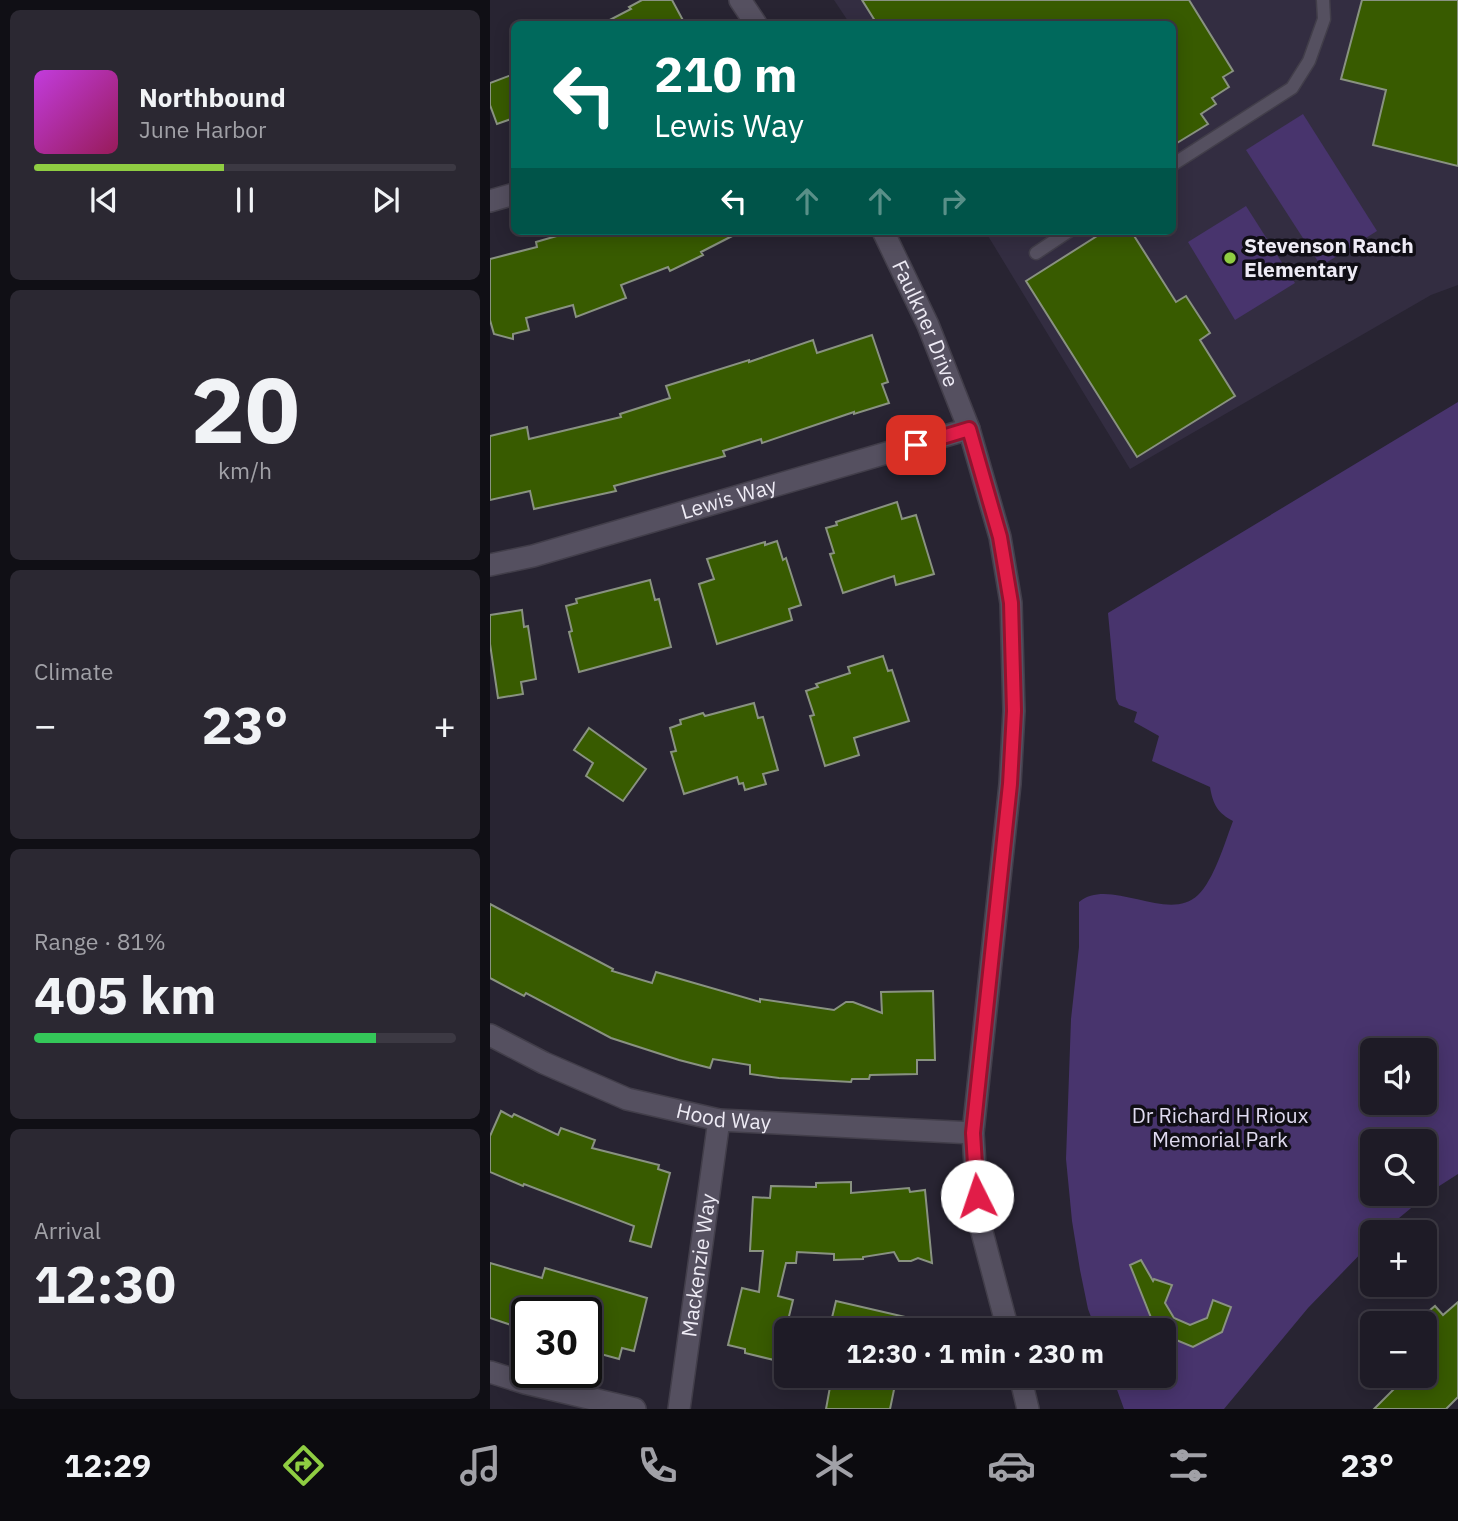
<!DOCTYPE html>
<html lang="en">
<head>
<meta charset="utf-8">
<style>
	body { margin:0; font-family:"IBM Plex Sans",sans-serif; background:#2b2832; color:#f1f3f6; height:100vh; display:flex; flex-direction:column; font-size:26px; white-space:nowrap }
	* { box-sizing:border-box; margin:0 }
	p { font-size:23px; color:#a1a1a7 }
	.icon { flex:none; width:38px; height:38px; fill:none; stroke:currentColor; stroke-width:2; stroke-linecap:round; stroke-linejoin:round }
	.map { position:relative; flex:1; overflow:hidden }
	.sheet { display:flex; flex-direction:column; gap:10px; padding:10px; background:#100f15; width:490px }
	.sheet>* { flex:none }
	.banner { position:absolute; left:21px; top:21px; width:665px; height:214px; border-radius:10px; box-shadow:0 4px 18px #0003,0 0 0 2px #3c3943; background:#00695c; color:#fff; overflow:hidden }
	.controls { position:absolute; left:870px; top:1038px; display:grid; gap:14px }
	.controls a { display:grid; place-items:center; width:77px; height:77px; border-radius:10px; background:#1e1b26; box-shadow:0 4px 18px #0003,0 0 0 2px #3c3943; font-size:35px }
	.speed { position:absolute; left:21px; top:1297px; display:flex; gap:14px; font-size:35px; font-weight:700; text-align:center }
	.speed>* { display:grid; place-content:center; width:91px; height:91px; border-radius:50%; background:#1e1b26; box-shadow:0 4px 18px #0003,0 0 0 2px #3c3943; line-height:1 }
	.speed .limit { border:4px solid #111; border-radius:10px; background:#fff; color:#111 }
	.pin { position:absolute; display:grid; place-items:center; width:60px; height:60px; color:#fff; margin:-30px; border-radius:14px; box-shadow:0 4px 10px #0006 }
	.me { position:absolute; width:77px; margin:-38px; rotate:356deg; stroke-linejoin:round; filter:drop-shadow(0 0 5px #0008) }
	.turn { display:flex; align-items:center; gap:24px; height:147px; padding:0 28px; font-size:32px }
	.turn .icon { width:91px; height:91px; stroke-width:2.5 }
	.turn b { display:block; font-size:49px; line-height:60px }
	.lanes { display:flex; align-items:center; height:66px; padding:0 28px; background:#0003; justify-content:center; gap:35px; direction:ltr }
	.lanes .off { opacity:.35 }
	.big { font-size:52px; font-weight:800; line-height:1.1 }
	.sheet .widget { flex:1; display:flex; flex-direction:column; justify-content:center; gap:10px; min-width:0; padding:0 24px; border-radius:10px; background:#2b2832 }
	.sheet .dial { align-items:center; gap:0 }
	.dial b { font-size:91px; line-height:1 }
	.song { display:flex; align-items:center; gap:21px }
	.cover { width:84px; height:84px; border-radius:10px; background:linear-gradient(135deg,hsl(290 70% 55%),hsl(330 70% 35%)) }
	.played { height:7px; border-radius:4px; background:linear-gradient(90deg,#8fcd42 45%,#3c3943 45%) }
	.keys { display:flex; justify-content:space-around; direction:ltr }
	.heat { display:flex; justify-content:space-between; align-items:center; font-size:38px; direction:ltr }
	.charge { height:10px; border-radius:5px; background:linear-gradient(90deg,#34c759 81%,#3c3943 0) }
	.trip { position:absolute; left:284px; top:1318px; width:402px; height:70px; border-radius:10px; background:#1e1b26; box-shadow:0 4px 18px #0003,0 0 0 2px #3c3943; font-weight:800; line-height:70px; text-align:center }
	.dock { display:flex; height:112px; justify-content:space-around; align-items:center; background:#0c0b0f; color:#a1a1a7 }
	.dock .icon { width:49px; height:49px }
	.dock .current { color:#8fcd42 }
	.dock b { font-size:32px; color:#f1f3f6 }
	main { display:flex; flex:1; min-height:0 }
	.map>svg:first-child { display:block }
	.built { fill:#332d41 }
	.green { fill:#48346d; fill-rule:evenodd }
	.building { fill:#385b00; stroke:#899281; stroke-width:2 }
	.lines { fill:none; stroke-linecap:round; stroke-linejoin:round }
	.lane-casing { stroke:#423e4a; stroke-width:15 }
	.street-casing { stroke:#423e4a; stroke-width:24 }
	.lane { stroke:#555060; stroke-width:12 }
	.street { stroke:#555060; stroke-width:21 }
	.route-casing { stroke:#92132f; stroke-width:18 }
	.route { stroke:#e11d48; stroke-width:12 }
	.poi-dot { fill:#8fcd42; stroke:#100e15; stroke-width:2.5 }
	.labels { text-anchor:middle; stroke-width:7; stroke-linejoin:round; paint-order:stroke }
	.poi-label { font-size:21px; font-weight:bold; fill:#eeebf5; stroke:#100e15; text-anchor:start }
	.street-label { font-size:21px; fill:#eeebf5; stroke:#100e15 }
	.park-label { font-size:21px; fill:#dfdaef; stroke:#100e15 }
</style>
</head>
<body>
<main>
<section class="sheet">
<div class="widget">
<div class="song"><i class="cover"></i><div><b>Northbound</b><p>June Harbor</p></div></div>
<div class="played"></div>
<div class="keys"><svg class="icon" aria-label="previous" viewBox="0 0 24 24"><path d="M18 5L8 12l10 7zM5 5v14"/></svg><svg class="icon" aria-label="pause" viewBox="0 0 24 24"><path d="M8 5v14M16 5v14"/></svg><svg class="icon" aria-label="next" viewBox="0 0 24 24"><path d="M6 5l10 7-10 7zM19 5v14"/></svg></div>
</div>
<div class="widget dial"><b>20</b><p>km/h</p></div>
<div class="widget"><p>Climate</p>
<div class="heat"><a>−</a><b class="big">23°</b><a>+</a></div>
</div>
<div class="widget"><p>Range · 81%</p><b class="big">405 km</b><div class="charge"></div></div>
<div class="widget"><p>Arrival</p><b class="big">12:30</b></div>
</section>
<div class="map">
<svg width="968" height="1409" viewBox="0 0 968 1409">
	<rect width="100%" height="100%" fill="#282432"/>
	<path class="built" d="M344,0h624v285l-27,10 -301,174 -145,-238h187v-207h-322z"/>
	<g class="green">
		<path d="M813,114l74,117 -56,35 -75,-116z"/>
		<path d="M756,206l49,77 -60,37 -47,-78z"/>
		<path d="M968,402v772l-25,16 -51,42h-10v10l-64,66 -84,101h-100l-12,-33h52v-46h-68l-8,-21 -8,-39 -8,-49 -6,-62 5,-140 8,-72v-45c31,-26 89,22 119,-7 16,-15 27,-53 35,-74 -15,-8 -20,-16 -23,-34l-58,-26 7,-25 -25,-14 3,-10 -18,-7 -3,-6 -8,-86zM882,1050h52v52h-52zM882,1141h52v53h-52z"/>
	</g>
	<g class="building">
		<path d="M152,0h30l13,24h-83l29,-15 -2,-2z"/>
		<path d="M372,0h327l44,71 -10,6 6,10 -17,11 4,6 -15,10 7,10 -36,22v-122h-295z"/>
		<path d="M872,0h96v166l-85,-21 13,-55 -45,-11z"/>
		<path d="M24,74v44l-17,6 -7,-19v-22z"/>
		<path d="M84,231h168l-41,21 2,3 -33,16 -2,-4 -47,18 5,13 -50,19 -3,-12 -47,13 3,12 -16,4v5l-19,-5 -4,-14v-61l47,-12 -1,-5z"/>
		<path d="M615,231h26l45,71 10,-6 24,37 -10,7 35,56 -98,61 -111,-176z"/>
		<path d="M382,335l16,47 -6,2 7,19 -35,11v-2l-92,31 -1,-4 -38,12 2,5 -111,30 2,5 -82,18 -4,-18 -40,9v-64l37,-9 2,12 92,-22 -1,-3 50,-16 -4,-12 83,-26v2l64,-22 4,13z"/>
		<path d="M407,502l5,17 14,-4 18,59 -38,11 -2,-9 -51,17 -13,-39 4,-1 -8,-25 11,-3 -1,-3z"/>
		<path d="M287,541l6,19 3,-2 15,47 -12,4 3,11 -75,24 -18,-60 15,-5 -7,-20 58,-17v3z"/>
		<path d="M160,580l5,20 4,-1 12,48 -92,25 -10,-40 3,-1 -6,-25 11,-3 -1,-4z"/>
		<path d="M32,610l2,17 4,-1 8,53 -15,3 2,12 -25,4 -8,-54v-29z"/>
		<path d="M393,656l5,15 4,-1 17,51 -55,17 5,17 -34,11 -15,-50 4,-1 -8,-24 12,-4 -2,-3 34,-11 -2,-6z"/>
		<path d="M264,703l4,15 5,-1 15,53 -15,4 3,10 -21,6 -2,-7 -4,1 -2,-7 -53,17 -13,-42 5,-1 -6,-23 11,-4 -1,-4 23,-7 2,3z"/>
		<path d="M99,728l57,41 -23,32 -37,-25 7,-13 -19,-13z"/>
		<path d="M0,904l123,65 -1,2 40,12 4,-11 104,30v-3l74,11 12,-8h7l29,11 -1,-21 52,-1 2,69h-18v14l-47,1 -1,4h-17l-1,3 -72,-4 -29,-4v-9l-37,-6 -3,9 -31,-8 -68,-22 -85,-45 -2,3 -34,-18z"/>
		<path d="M11,1111l11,6 2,-3 44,21 3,-7 34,12 -3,8 67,17 -1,4 12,4 -19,74 -21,-6 4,-15 -110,-42 -1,2 -33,-14v-36z"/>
		<path d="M361,1182v11l58,-5 1,4 15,-2 7,73 -14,-5 -7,3h-12l-5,-9 -31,5v2l-29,1v-6l-37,-2 -1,11h-10l-8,33 15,4 -15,61 -33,-8v-4l-17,-4 14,-57 17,4 4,-41h-13l3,-54 17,1 1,-12 45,1v-4z"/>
		<path d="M651,1260l12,21 1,-2 18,6 -7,18 9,15 16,7 17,-7 6,-18 18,7 -9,25 -29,15 -29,-12v-5h-8l-26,-65z"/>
		<path d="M0,1263l52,15 3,-10 102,30 -13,53 -12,-3 -3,11 -33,-9 9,-38h-73l-5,15 -27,-9z"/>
		<path d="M346,1301l91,21 -1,8h-97z"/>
		<path d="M968,1302v95l-12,12h-72l33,-33h17v-53l-6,-3 17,-14 8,9z"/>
		<path d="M342,1376h52v2l12,2 -6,29h-64z"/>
	</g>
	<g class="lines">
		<defs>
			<g id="lane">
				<path d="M682,165l120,-77 17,-27 15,-42 -1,-19"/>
				<path d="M546,253l33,-22"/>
			</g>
			<g id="street">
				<path d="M250,0l16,24"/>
				<path d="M0,201l24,-7"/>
				<path id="s1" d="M393,231l45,94 41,104 31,108 11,66 3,108 -4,73 -37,349 5,84 30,113"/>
				<path id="s2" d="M0,565l43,-9 436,-127"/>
				<path id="s3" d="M0,1035l54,28 83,36 92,21 254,13"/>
				<path d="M0,1372l35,11 110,26"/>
				<path d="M530,1376l8,33"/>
				<path id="s4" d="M189,1409l40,-289"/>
			</g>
		</defs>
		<use href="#lane" class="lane-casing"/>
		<use href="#street" class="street-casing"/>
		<use href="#lane" class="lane"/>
		<use href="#street" class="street"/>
	</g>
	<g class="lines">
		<defs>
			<path id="route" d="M426,445l53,-16 31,108 11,66 3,108 -4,73 -37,349 4,63"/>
		</defs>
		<use href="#route" class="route-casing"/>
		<use href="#route" class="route"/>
	</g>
	<circle class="poi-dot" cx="740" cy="258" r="7"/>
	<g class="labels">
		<g class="poi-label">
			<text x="754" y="253">Stevenson Ranch<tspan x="754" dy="24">Elementary</tspan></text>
		</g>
		<g class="street-label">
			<text dy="7" stroke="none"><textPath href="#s1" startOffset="102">Faulkner Drive</textPath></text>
			<text dy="7" stroke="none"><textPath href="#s2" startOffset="248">Lewis Way</textPath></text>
			<text dy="7" stroke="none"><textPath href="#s3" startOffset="250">Hood Way</textPath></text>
			<text dy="7" stroke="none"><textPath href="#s4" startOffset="145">Mackenzie Way</textPath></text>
		</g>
		<g class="park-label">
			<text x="730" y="1123">Dr Richard H Rioux<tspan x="730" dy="24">Memorial Park</tspan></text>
		</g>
	</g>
</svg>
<div class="controls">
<a><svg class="icon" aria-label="sound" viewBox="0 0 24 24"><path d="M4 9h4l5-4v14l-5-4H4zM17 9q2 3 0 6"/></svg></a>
<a><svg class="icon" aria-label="search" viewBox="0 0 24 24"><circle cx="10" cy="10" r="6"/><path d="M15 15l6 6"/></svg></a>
<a>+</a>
<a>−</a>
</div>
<div class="speed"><div class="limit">30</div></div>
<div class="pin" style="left:426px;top:445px;background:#d93025"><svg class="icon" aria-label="arrive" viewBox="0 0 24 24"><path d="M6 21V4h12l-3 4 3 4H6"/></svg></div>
<svg class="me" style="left:487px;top:1196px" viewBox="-20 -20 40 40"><circle r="19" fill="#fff"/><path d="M0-13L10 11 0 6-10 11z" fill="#e11d48"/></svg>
<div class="trip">12:30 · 1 min · 230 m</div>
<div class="banner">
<div class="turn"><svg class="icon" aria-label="left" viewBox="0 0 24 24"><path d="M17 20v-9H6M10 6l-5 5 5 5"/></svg><div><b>210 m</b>Lewis Way</div></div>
<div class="lanes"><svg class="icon" aria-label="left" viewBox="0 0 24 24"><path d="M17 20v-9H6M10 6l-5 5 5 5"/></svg><svg class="icon off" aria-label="ahead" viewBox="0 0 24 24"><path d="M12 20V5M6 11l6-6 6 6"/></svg><svg class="icon off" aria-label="ahead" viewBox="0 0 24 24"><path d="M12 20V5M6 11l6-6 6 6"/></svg><svg class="icon off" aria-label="right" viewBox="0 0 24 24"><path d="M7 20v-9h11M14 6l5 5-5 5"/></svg></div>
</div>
</div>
</main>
<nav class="dock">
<b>12:29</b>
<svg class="icon current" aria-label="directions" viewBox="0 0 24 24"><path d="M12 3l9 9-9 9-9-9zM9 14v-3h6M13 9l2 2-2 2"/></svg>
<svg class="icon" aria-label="music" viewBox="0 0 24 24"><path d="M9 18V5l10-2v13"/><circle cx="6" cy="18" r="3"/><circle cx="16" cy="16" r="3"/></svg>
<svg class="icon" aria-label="phone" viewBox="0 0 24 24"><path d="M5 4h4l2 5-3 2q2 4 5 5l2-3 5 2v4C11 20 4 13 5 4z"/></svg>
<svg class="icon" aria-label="climate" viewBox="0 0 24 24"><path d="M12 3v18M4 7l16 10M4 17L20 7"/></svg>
<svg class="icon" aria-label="car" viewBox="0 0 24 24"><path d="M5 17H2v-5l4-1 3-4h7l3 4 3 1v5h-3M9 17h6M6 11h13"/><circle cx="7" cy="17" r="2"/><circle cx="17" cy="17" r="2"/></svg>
<svg class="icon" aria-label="filters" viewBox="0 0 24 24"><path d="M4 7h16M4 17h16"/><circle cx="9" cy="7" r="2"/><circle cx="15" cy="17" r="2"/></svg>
<b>23°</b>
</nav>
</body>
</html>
